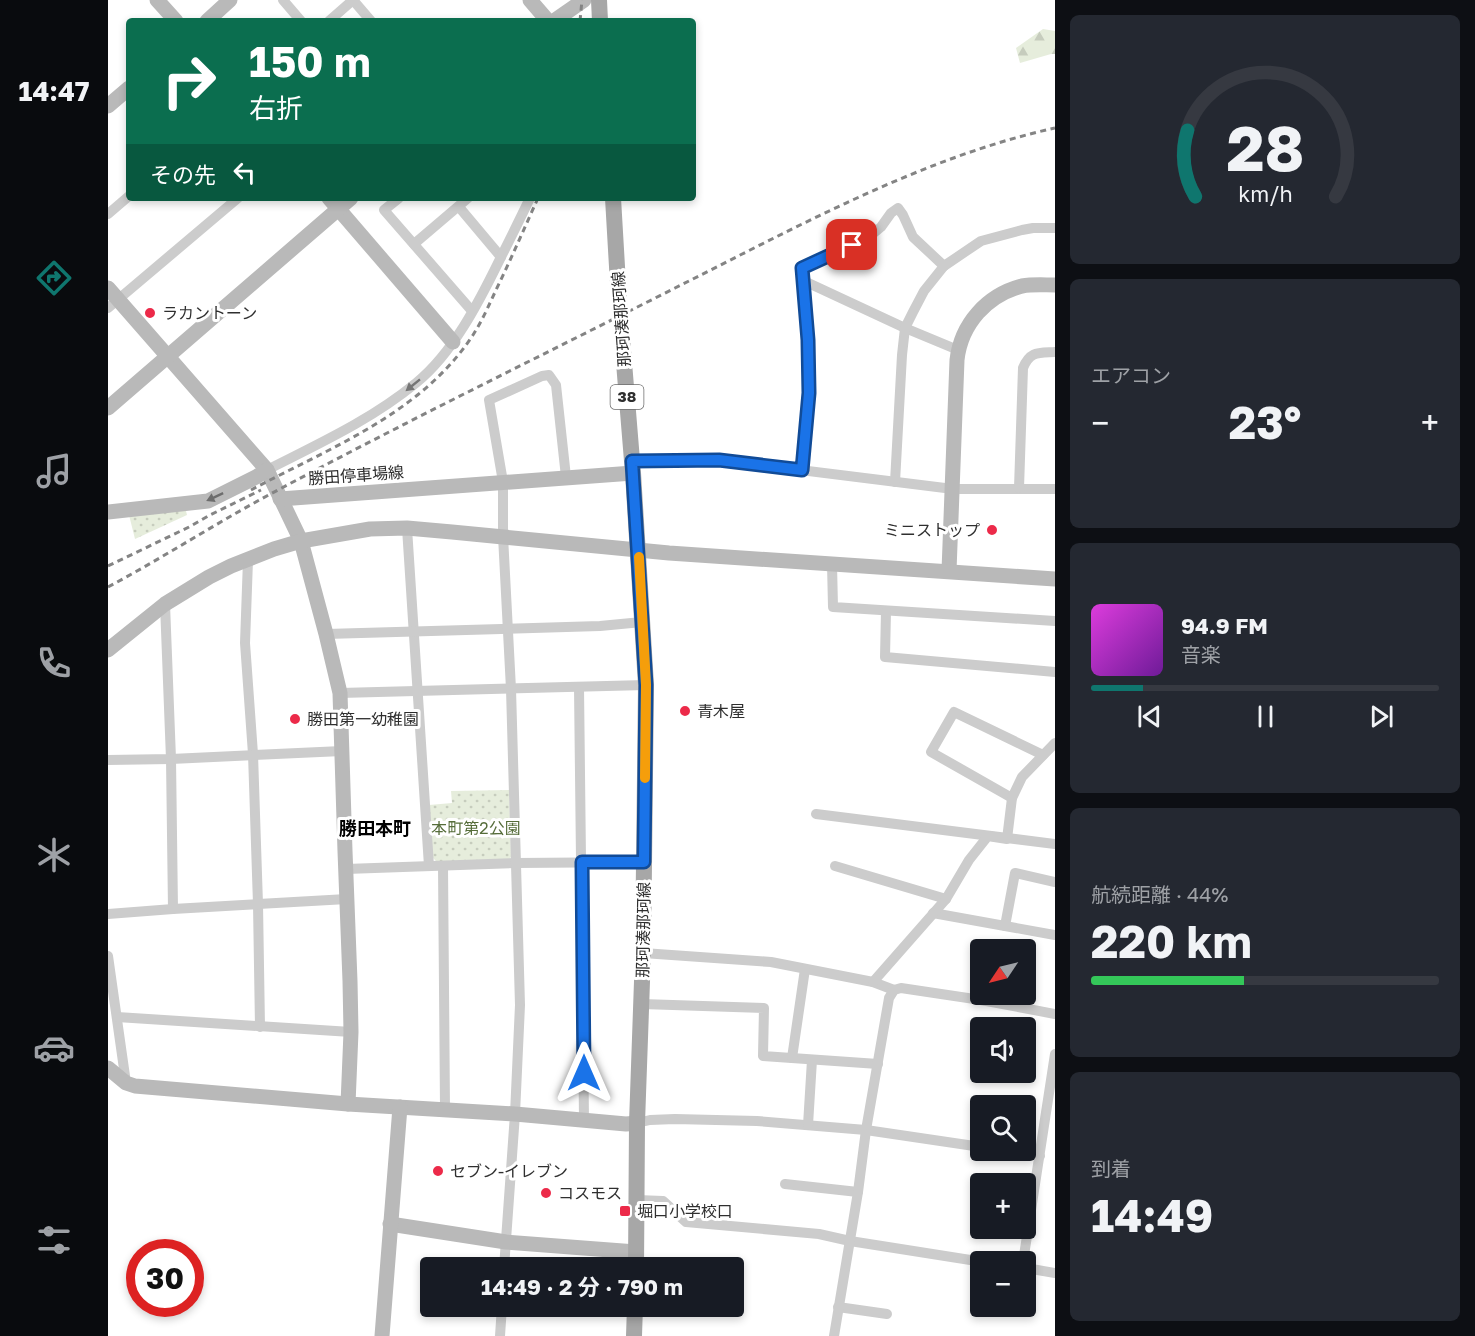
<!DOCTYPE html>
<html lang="ja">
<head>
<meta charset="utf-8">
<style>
	body { margin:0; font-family:"Golos Text","Noto Sans JP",sans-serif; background:#242831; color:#f1f3f6; height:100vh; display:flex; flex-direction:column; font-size:22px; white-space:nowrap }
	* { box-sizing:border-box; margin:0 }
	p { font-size:20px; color:#9ea1a6 }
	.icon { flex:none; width:33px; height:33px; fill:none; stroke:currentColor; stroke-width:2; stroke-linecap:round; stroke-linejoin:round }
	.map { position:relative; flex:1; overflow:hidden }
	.sheet { display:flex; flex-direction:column; gap:15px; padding:15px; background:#0d0f14; width:420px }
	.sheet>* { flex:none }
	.hud { position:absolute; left:18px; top:18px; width:570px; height:183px; border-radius:6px; box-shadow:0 3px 9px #0003; background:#0b6e4f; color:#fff; overflow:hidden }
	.needle { width:39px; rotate:235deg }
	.tools { position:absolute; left:862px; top:939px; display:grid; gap:12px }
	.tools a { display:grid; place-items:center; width:66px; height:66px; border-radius:6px; background:#171b24; box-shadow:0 3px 9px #0003; font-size:30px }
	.speed { position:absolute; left:18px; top:1239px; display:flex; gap:12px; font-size:30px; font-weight:700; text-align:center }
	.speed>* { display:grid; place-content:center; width:78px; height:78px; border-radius:50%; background:#171b24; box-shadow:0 3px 9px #0003; line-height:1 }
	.speed .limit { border:9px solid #d22; background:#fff; color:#111 }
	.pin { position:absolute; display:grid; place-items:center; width:51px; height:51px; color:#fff; margin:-26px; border-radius:12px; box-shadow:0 3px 9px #0006 }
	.me { position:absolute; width:66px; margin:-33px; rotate:0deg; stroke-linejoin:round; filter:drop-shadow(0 0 4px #0008) }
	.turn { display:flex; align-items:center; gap:21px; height:126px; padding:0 24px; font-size:27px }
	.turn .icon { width:78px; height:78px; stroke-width:2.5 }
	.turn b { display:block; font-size:42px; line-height:51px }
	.then { display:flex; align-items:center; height:57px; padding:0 24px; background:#0003; gap:12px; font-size:22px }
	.big { font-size:45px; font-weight:700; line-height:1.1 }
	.sheet .card { flex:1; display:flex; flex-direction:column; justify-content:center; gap:9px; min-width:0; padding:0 21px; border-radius:9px; background:#242831 }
	.sheet .dial { align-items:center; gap:0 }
	.dial svg { height:156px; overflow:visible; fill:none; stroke:#363941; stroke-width:7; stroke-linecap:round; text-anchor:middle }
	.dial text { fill:#f1f3f6; stroke:none }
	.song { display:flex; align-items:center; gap:18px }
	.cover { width:72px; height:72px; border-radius:9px; background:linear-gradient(135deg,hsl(300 70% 55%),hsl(280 70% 35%)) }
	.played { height:6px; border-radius:3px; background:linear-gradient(90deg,#0f766e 15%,#363941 15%) }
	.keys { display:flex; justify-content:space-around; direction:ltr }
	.heat { display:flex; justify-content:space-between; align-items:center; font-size:33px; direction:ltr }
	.charge { height:9px; border-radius:4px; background:linear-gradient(90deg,#34c759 44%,#363941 0) }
	.trip { position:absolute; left:312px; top:1257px; width:324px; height:60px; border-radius:6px; background:#171b24; box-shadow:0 3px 9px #0003; font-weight:700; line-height:60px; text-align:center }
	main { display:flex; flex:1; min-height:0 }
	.dock { display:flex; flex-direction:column; width:108px; justify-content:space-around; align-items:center; background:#090b0e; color:#9ea1a6 }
	.dock .icon { width:42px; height:42px }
	.dock .current { color:#0f766e }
	.dock b { font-size:27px; color:#f1f3f6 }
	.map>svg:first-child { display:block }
	.forest { fill:url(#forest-firs) }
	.park { fill:url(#park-dots) }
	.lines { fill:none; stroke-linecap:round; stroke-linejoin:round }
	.street { stroke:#ccc; stroke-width:10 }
	.secondary { stroke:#b9b9b9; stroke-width:15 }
	.primary { stroke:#a7a7a7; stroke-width:16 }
	.rail { stroke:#848484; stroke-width:3; stroke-dasharray:6 4.5; stroke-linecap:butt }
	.oneway { fill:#767676 }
	.oneway2 { fill:#6d6d6d }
	.route-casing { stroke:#114b97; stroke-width:15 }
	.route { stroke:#1a73e8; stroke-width:10 }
	.slow { stroke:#f59e0b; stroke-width:10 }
	.poi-dot { fill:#ec2a49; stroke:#fff; stroke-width:2 }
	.labels { text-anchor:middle; stroke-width:6; stroke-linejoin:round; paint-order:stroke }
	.shield { fill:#fff; stroke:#6d6d6d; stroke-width:1.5 }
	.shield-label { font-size:15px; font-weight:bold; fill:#2f2f2f }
	.poi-label { font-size:16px; fill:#2f2f2f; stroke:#fff; text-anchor:start }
	.street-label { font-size:16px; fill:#2f2f2f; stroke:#fff }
	.park-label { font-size:16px; fill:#566d3a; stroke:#fff }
	.neighbourhood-label { font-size:18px; font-weight:bold; fill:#000; stroke:#fff }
</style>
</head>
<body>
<main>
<nav class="dock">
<b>14:47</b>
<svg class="icon current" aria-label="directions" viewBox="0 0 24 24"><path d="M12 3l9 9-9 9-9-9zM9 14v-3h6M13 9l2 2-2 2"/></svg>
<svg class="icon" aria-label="music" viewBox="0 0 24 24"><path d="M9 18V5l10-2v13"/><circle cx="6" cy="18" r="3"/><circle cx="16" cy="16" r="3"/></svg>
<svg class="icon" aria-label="phone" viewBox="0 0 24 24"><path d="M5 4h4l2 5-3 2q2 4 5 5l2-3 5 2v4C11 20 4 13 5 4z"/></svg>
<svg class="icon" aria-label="climate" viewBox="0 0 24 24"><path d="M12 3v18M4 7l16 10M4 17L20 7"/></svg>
<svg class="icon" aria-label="car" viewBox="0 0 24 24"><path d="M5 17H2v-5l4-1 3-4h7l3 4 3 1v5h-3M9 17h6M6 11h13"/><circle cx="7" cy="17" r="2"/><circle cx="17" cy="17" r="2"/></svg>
<svg class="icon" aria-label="filters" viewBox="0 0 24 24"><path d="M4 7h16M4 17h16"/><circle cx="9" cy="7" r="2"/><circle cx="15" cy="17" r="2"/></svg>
</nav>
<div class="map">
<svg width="947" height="1336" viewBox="0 0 947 1336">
	<defs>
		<pattern id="forest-firs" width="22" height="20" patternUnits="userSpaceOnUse" patternTransform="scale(1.5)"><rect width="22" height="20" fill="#e6eddc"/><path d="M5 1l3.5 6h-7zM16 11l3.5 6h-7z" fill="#c6ccbd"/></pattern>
		<pattern id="park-dots" width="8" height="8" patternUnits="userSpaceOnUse" patternTransform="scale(1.5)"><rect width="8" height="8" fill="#e6eddc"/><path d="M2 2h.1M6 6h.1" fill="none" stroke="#c6ccbd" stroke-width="1.8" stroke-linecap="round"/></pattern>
	</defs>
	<rect width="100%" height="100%" fill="#fff"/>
	<path class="forest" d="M935,29l12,2v23h-4l-31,9 -4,-15z"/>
	<g class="park">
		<path d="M77,507l2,8 -52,24 -6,-24z"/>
		<path d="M401,790l2,67 -3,3 -71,2 -6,-6 -2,-51 23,-2 -1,-12z"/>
	</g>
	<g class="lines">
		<g class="street">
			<path d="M175,0l18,21"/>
			<path d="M245,0l18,21"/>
			<path d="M221,21l24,-21"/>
			<path d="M291,198l-15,12 88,101"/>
			<path d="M351,207l42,50"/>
			<path d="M0,214l21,-18"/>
			<path d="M306,244l54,-46"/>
			<path d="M696,281l101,47 53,22"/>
			<path d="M0,308l130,-110"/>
			<path d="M524,461l87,-1 234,29h102"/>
			<path d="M159,470c51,-26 104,-50 149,-87 37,-30 63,-81 84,-124 10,-20 20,-40 30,-61"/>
			<path d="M694,470l7,-77 -1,-53 -6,-72 67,-31 12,-10 10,-14 7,-5 5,7 10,22 31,29"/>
			<path d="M787,482l7,-127 3,-27 8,-16 11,-21 20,-25 37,-25 41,-11 11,-2h22"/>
			<path d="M911,488l4,-120c7,-17 15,-15 32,-16"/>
			<path d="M299,528l22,338"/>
			<path d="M140,560l-3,83 8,111 5,150 2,123"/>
			<path d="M724,564l1,43 222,14"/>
			<path d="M57,604l6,155 2,150"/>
			<path d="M778,611l-1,46 170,15"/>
			<path d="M218,634l274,-8 42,-4"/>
			<path d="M471,687l5,433"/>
			<path d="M232,693l306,-8"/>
			<path d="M0,760l63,-1 171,-8"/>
			<path d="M904,798l-81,-46 23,-40 89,43"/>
			<path d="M708,814l239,30"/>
			<path d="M335,866l2,243"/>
			<path d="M727,866l111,33"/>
			<path d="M238,869l170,-6 128,-1"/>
			<path d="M947,882l-40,-9 -10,53 50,9"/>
			<path d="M825,913l72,13"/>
			<path d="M0,914l65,-5 174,-10"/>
			<path d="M535,953l128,9 102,20 21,8"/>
			<path d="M0,956l18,127"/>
			<path d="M765,982l73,-83 23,-39 19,-24 19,3 5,-41 10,-21 33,-34"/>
			<path d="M534,1004l122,4 -1,48 115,8"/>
			<path d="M9,1017l234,15"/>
			<path d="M684,1058l13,-89"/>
			<path d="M529,1123l13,-3 25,-1 82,2 109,9 115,17"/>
			<path d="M700,1125l4,-65"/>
			<path d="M898,1150l34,6"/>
			<path d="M677,1184l73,8"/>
			<path d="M529,1200l26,1 23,21 133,12 31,7 133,21"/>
			<path d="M915,1262l32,-208"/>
			<path d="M396,1268l11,-154 5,-109 -9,-316 -8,-153v-54l-14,-82 53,-24 7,-1 7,10 10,92"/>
			<path d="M918,1268l29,5"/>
			<path d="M730,1307l49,7"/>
			<path d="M392,1336l2,-30"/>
			<path d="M726,1336l24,-144 8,-62 23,-132 5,-8 7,-2 80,12 74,14"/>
		</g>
		<g class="secondary">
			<path d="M49,0l19,21"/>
			<path d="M422,0l18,21"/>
			<path d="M99,21l23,-21"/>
			<path d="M446,21l30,-21"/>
			<path d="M0,106l21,-18"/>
			<path d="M221,198l124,144"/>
			<path d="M0,288l159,182 34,71 25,93 14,59 5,158 5,130 1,51 -3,72"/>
			<path d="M0,408l243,-210"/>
			<path d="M172,499l353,-26"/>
			<path d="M0,512l100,-11 48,-24 11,-7"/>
			<path d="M841,571l8,-211c4,-36 30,-65 65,-74 11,-2 22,-1 33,-1"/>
			<path d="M0,650l57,-46 44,-27 22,-11 43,-17 27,-8 69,-12 37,-1 45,4 217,21 386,26"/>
			<path d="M0,1068l18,15 9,3 213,18 167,10 111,10 11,-1"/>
			<path d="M282,1224l116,18 130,10"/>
			<path d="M274,1336l18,-229"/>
		</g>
		<g class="primary">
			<path d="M491,0l1,21"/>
			<path d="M505,198l6,103 14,172 13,212 -3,268 -6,170 -1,145"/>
			<path d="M526,1336l1,-30"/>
		</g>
		<g class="rail">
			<path d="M472,21l2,-21"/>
			<path d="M143,490c80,-43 170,-76 222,-155 9,-14 16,-30 23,-45 15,-31 28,-61 42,-92"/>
			<path d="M0,566l81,-39 21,-12 51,-25"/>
			<path d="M0,587c58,-31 113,-67 170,-97 131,-70 265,-135 397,-202 120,-60 248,-131 380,-160"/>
		</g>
	</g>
	<defs><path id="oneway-solid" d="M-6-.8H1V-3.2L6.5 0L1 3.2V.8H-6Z" transform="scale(1.5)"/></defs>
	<use class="oneway" href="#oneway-solid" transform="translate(305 385) rotate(141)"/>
	<use class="oneway2" href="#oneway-solid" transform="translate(107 497) rotate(155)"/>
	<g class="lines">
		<defs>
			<path id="route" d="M476,1073l-2,-211h62l2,-177 -14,-224 87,-1 83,10 7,-77 -1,-53 -6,-72 50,-23"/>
		</defs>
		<use href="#route" class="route-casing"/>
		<use href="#route" class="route"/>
		<path class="slow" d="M531,557l7,128 -1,93"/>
	</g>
	<g class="poi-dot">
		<circle cx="42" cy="313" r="6"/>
		<circle cx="884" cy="530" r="6"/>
		<circle cx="577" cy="711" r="6"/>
		<circle cx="187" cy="719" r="6"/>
		<circle cx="330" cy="1171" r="6"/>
		<circle cx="438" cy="1193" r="6"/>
		<rect x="511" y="1205" width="12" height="12" rx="3"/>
	</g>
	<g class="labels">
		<rect class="shield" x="502.5" y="385" width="33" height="24" rx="4.5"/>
		<g class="shield-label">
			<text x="519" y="402">38</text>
		</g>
		<g class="poi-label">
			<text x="54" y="319">ラカントーン</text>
			<text x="872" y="536" text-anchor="end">ミニストップ</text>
			<text x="589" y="717">青木屋</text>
			<text x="199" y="725">勝田第一幼稚園</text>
			<text x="342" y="1177">セブン-イレブン</text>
			<text x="450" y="1199">コスモス</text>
			<text x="529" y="1217">堀口小学校口</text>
		</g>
		<g class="street-label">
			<text transform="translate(513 319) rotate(-94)" y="6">那珂湊那珂線</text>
			<text transform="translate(248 475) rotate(-4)" y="6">勝田停車場線</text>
			<text transform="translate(535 930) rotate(-89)" y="6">那珂湊那珂線</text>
		</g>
		<g class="park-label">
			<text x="368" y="834">本町第2公園</text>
		</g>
		<g class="neighbourhood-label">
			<text x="267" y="835">勝田本町</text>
		</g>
	</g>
</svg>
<div class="tools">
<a><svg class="needle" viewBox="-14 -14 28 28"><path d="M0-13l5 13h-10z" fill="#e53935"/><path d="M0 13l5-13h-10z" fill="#9ea1a6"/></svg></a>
<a><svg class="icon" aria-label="sound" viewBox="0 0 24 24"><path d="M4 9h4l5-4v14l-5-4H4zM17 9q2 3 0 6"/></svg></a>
<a><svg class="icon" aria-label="search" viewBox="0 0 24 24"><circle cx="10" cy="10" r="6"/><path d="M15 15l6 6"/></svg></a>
<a>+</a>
<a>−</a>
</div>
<div class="speed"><div class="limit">30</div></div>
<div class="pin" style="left:744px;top:245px;background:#d93025"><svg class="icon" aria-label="arrive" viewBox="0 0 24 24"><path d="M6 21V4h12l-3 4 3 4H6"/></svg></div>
<svg class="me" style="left:476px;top:1073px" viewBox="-20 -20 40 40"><path d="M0-17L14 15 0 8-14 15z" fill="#1a73e8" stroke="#fff" stroke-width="4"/></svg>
<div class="trip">14:49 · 2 分 · 790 m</div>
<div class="hud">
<div class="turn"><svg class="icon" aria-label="right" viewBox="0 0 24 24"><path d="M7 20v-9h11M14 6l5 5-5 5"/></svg><div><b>150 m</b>右折</div></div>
<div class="then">その先<svg class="icon" aria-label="left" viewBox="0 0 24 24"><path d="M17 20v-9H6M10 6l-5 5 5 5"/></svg></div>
</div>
</div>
<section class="sheet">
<div class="card dial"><svg viewBox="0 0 100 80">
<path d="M14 69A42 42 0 1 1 86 69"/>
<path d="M14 69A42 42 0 0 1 10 35" stroke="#0f766e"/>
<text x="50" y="56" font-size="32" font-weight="700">28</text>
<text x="50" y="72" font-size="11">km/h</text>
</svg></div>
<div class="card"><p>エアコン</p>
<div class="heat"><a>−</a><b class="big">23°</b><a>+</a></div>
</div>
<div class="card">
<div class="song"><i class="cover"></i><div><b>94.9 FM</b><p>音楽</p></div></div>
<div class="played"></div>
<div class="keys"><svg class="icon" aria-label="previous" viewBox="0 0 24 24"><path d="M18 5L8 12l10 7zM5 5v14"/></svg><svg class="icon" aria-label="pause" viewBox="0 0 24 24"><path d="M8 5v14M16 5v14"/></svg><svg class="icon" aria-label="next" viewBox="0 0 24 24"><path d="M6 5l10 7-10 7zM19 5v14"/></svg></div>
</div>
<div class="card"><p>航続距離 · 44%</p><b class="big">220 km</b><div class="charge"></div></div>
<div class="card"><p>到着</p><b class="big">14:49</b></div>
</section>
</main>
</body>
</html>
